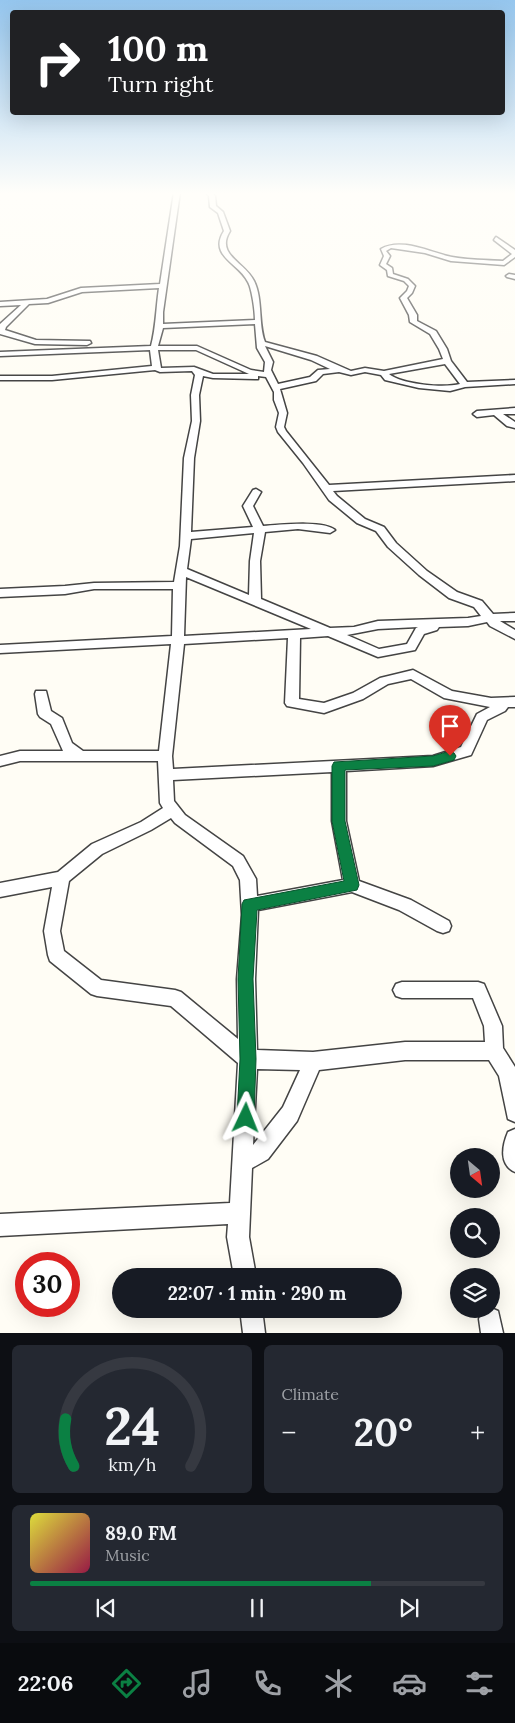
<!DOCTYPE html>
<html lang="en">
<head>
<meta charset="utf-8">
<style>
	body { margin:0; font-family:Lora,serif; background:#242831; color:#f1f3f6; height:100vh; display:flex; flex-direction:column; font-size:19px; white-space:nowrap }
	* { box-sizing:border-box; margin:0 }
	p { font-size:16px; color:#9ea1a6 }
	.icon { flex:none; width:28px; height:28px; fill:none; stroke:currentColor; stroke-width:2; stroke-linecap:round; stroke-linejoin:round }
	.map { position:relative; height:1333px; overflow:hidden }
	.panel { display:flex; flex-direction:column; gap:12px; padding:12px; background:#0d0f14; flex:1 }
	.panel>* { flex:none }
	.banner { position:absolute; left:10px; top:10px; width:495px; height:105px; border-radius:5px; box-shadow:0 5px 20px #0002; background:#202124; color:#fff; overflow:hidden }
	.needle { width:32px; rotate:151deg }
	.buttons { position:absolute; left:450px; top:1148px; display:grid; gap:10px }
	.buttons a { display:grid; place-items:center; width:50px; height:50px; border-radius:50%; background:#171b24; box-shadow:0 5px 20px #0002; font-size:25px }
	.speed { position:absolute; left:15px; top:1252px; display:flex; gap:10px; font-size:25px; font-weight:700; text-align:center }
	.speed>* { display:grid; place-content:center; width:65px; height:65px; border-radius:50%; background:#171b24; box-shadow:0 5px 20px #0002; line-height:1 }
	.speed .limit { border:8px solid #d22; background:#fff; color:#111 }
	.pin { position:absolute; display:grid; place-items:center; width:42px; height:42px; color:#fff; margin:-51px -21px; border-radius:50% 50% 50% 0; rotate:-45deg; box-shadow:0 0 5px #0007 }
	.pin .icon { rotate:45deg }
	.me { position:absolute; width:55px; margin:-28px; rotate:2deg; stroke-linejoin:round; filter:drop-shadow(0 0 4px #0008) }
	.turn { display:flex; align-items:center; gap:18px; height:105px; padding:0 15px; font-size:22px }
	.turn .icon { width:65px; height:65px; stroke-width:2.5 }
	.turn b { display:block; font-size:35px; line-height:42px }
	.big { font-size:38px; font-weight:700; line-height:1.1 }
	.panel .widget { flex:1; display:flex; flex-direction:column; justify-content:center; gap:8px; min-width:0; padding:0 18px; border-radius:8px; background:#242831 }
	.panel .dial { align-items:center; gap:0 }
	.dial svg { height:130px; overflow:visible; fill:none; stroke:#363941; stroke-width:7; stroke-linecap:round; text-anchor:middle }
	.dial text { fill:#f1f3f6; stroke:none }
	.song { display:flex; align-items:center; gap:15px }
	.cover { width:60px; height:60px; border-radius:8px; background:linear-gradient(135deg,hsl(60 70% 55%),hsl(340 70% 35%)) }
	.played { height:5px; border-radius:2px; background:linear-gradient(90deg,#0b8043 75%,#363941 75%) }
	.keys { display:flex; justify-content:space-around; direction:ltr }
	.heat { display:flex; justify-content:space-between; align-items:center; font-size:28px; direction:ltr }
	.panel .tiles { flex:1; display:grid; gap:12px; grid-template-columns:1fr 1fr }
	.widget:last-child { grid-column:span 2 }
	.trip { position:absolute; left:112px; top:1268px; width:290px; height:50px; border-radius:25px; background:#171b24; box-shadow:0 5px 20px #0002; font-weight:700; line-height:50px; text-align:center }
	.dock { display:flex; height:80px; justify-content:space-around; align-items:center; background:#090b0e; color:#9ea1a6 }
	.dock .icon { width:35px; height:35px }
	.dock .active { color:#0b8043 }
	.dock b { font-size:22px; color:#f1f3f6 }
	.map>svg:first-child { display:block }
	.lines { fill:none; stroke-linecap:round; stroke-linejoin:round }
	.street-casing { stroke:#444; stroke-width:3 }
	.street { fill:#fff; fill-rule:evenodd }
	.route { fill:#0b8043; stroke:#07532c }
</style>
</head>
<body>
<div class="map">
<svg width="515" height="1333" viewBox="0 0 515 1333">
	<rect width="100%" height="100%" fill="#fffdf5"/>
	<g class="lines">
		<defs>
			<g id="street">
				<path d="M174,192h6l-17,120v12l92,-4c0,-9 -3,-31 -7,-38 -9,-19 -40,-26 -24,-51l-6,-18 -8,-6 -1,-11 -4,-4h6l4,4 1,10 7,6 7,19c-15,24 15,31 24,50 9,18 4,43 11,61l52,14 34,15 14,-3 19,3 59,-12 -4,-10 -9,-15 -20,-12 -1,-7 -9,-17 7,-7 2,-5 -5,-5 -16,-5 -1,-6 -7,-5 4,-9 -3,-7c21,-12 50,4 71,8 16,3 34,3 51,4l9,-7 -18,-14 2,-3 19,13v7l-11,8 -53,-4 -26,-8 -34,-5 -5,3 4,5 -4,8 6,4 1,6 15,5 7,7 -3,7 -5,5 10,17v6l19,10 11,18 4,12 16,21 48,-2v4l-50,3 -15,4 -31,-3 -34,-8 -4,-5 -16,-3 -14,3 -12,-3 -16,2 -7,7 -36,8 7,24 -3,14 2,4 43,54 186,-10v6l-182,10 4,5 28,23 19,8 12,16 31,28 30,21 25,9 11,13 22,-1v8h-15l15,9v9l-25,-13 -3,-4 -19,4 -29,1 -2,3 -13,4 -9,16 -37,7 -50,-21 -28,2 -1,61 25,4 29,-10 27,-15 33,-8 39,21 39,7 24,-1v10h-7l-3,4 -18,9 -16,35 -38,11 -87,5v50l13,60 52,19 38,21 2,5 -2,5 -6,2 -6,-2 -38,-21 -47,-18 -94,18 -3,69 2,71 56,2 92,-10h80l-1,-16 -11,-28h-71l-6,-2 -3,-6 3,-6 6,-2h76l6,2 18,42 1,22 12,19v55l-7,-3 -9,-43 -10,-16h-84l-86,10 -22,51 -29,38 -16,9 -3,69 7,39h-22l-7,-39 1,-13 -228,12v-22l230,-11 8,-140 -67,-57 -74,-10 -6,-2 -41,-33 -2,-6 -4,-24 8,-44 -52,10v-14l58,-11 34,-28 49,-22 22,-14 -3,-5 -2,-42h-138l-20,5v-10l20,-5h43l-12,-27 -11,-7 -2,-3 -3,-20 1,-3h10l5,20 11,7 10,25 11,8h76l12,-107 -171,9v-8l172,-9 1,-47h-79l-29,5 -65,3v-8l65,-3 29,-3 80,-1 6,-36 4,-88 8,-37 -1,-26 4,-20 -3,-4 -32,1 -5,-2 -103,10h-52v-4h52l100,-10 -2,-16 -150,6v-4l151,-6c5,-19 5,-38 8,-58l-77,4 -34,11 -19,1 -23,23 -1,3 31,10 54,1 1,2 -4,2 -52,-1 -35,-10v-10l21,-19 -21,1v-4l47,-3 34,-11 79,-4zM255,324l2,24 8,14 -1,10 -13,-2 -54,-24h-39l5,-18zM265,346l46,14 19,9 -12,1 -8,7 -32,7 -7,-14 2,-8zM158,350h38l53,24h-36l-19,-7 -33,1zM445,364l15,20c-16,4 -57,1 -71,-10zM203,376l10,2 42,1h3v-3l8,1 8,15v8l5,13 -3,14 2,5 25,31 26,37 28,23 19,8 12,16 31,28 30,23 25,9 7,9 -13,2 -90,3 -24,6 -24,1 -69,-29 -1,-38 5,-29 33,-3 32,4 5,-3c-12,-10 -56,-5 -72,-4l-10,-20 8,-14 -5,-3 -3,1 -10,16 10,21 -62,5 3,-74 6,-37 -1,-26zM254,533l-4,28 -1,34 -62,-26 4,-30zM186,577l125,52 -127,7zM418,627l-2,1 -9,16 -28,5 -32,-14 31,-6zM288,638l-3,65 2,3 37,7 39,-14 25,-15 23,-5 33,19 46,9 -13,7 -16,33 -28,9 -260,13 -1,-13 12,-112zM332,772v49l11,59 -86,16 -1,-17 -13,-23 -58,-41 -11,-14 -1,-21zM171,818l4,5 58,43 7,14 2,35 -5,64 1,60 -57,-47 -6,-2 -74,-10 -37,-29 -4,-20 9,-50 33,-27 49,-24zM257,1069l43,1 -17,37 -30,38z"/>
				<path d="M509,274l6,1v4l-8,-2 -1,-1z"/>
				<path d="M515,408v6h-12l12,8v6l-8,-2 -13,-11 -17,2 -4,-3 4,-3z"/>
				<path d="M515,1129v43c-16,-7 -13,-26 -7,-40z"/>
				<path d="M491,1308l7,3 5,22h-22l-2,-14 3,-8z"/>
				<path d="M240,1309h22l3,24h-22z"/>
			</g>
		</defs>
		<use href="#street" class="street-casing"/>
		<use href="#street" class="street"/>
	</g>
	<linearGradient id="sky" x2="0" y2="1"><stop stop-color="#95c6ee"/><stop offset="0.51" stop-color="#fffefa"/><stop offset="1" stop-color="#fffefa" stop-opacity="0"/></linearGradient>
	<rect width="515" height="379" fill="url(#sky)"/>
	<path class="route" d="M450,751l4,2 2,3 -2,4 -21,6 -88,4v51l14,64 -2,5 -100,20 -4,69 3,80 -2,59 -2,7 -6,2 -7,-2 -2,-7 3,-59 -2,-80 4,-75 2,-4 100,-19 -12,-60v-55l2,-4 99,-6z"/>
</svg>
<div class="buttons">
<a><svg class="needle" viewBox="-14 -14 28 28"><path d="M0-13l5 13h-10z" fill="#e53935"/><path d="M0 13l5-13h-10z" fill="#9ea1a6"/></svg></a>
<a><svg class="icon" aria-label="search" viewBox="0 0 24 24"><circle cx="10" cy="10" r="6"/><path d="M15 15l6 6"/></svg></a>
<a><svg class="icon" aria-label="layers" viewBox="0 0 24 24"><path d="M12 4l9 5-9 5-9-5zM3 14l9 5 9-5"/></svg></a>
</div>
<div class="speed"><div class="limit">30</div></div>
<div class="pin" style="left:450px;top:756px;background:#d93025"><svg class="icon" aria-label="arrive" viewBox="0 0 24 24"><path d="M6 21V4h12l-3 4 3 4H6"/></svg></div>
<svg class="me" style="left:246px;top:1118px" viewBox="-20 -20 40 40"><path d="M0-17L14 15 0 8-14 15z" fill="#0b8043" stroke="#fff" stroke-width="4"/></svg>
<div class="trip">22:07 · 1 min · 290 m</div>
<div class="banner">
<div class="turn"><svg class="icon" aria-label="right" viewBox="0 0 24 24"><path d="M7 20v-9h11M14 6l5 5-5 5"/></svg><div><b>100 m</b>Turn right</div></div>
</div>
</div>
<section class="panel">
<div class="tiles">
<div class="widget dial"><svg viewBox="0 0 100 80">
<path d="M14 69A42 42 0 1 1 86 69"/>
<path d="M14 69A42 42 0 0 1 9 40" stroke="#0b8043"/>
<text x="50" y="56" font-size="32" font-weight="700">24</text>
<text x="50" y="72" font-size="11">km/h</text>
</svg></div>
<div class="widget"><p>Climate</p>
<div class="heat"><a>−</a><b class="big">20°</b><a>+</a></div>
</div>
<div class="widget">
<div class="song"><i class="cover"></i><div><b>89.0 FM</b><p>Music</p></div></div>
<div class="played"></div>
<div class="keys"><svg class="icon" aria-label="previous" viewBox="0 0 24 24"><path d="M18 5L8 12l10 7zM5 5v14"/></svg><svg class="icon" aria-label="pause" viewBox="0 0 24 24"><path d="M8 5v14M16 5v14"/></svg><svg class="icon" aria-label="next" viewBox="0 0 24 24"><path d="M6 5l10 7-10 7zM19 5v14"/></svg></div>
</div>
</div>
</section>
<nav class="dock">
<b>22:06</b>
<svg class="icon active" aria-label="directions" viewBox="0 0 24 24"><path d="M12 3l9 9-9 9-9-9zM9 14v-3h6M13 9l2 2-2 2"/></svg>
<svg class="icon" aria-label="music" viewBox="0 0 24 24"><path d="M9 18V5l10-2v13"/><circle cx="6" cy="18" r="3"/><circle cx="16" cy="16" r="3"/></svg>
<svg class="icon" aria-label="phone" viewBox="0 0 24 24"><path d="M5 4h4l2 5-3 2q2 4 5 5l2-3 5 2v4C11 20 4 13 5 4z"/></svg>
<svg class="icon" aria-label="climate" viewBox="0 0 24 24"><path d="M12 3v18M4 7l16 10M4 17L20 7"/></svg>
<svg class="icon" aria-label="car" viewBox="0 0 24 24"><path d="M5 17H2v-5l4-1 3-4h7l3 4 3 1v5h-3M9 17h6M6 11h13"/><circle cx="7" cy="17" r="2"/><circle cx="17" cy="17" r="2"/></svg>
<svg class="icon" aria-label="filters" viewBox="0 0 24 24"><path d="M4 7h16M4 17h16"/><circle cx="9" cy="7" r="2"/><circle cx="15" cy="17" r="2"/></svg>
</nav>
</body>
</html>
